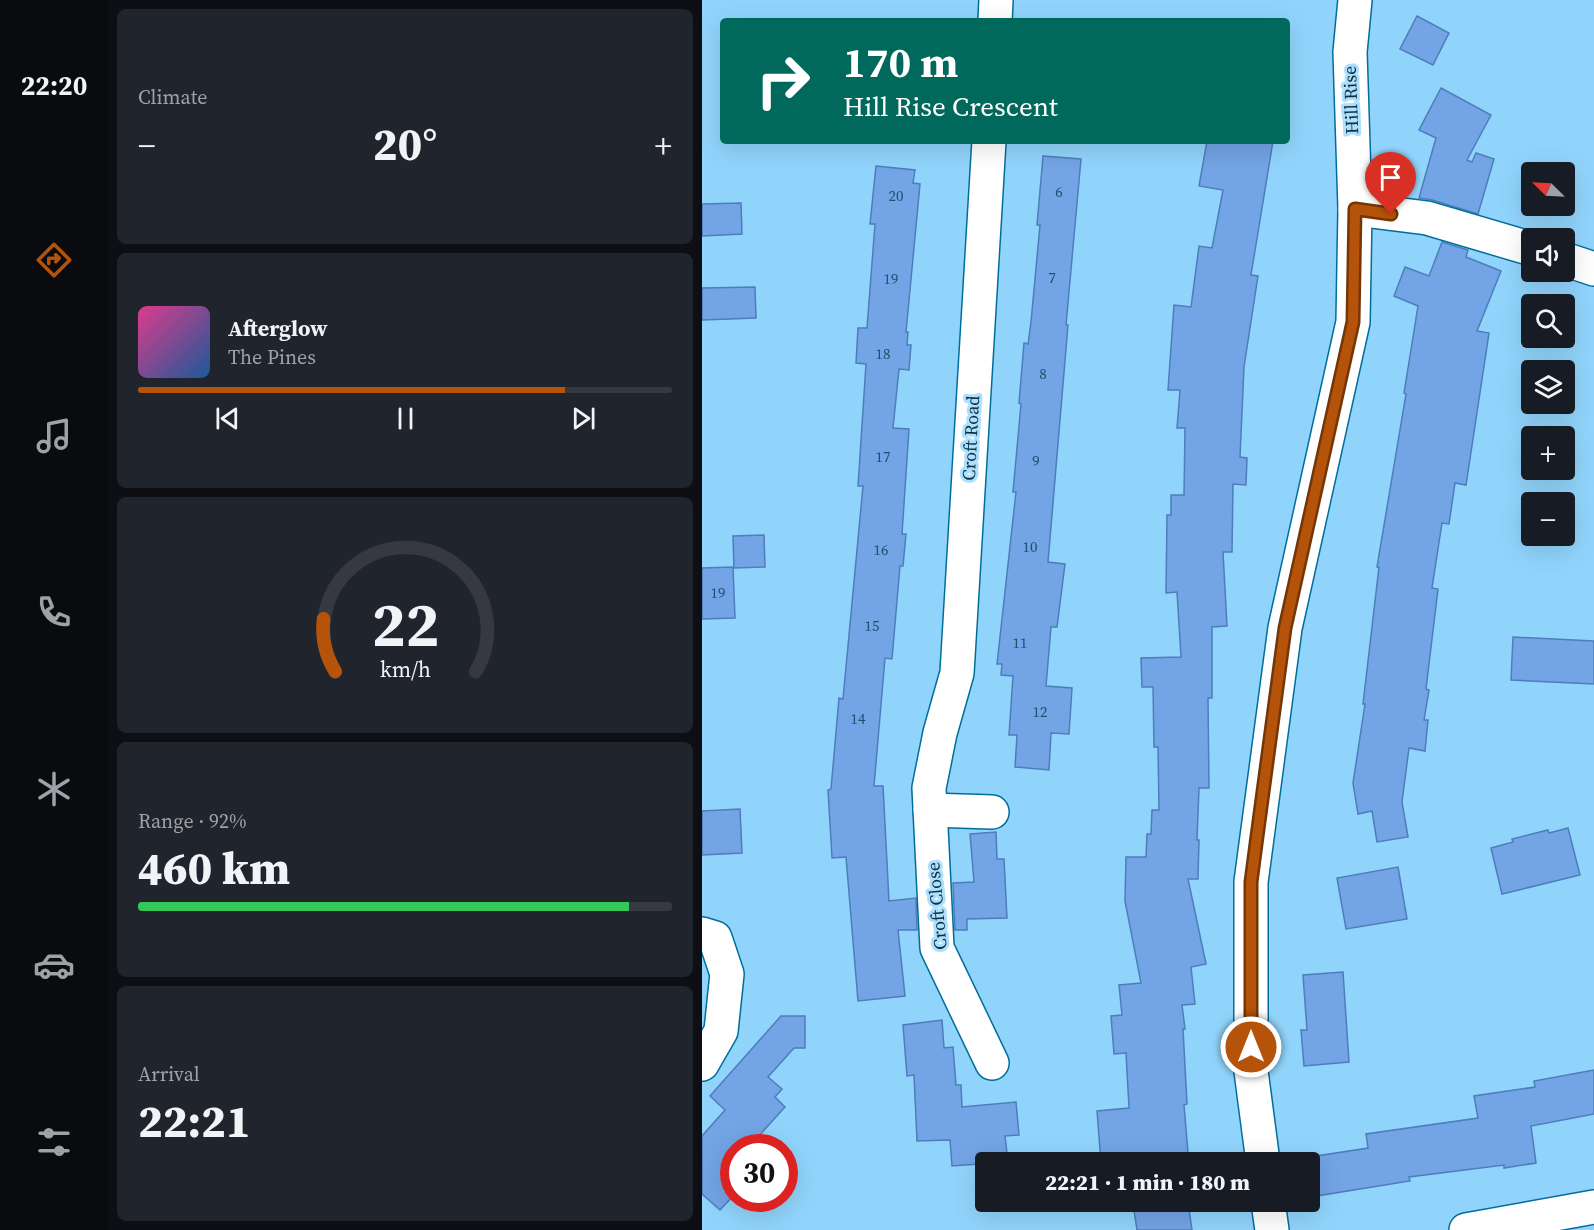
<!DOCTYPE html>
<html lang="en">
<head>
<meta charset="utf-8">
<style>
	body { margin:0; font-family:"Source Serif 4",serif; background:#20242c; color:#f1f3f6; height:100vh; display:flex; flex-direction:column; font-size:22px; white-space:nowrap }
	* { box-sizing:border-box; margin:0 }
	p { font-size:20px; color:#9ea1a6 }
	.icon { flex:none; width:33px; height:33px; fill:none; stroke:currentColor; stroke-width:2; stroke-linecap:round; stroke-linejoin:round }
	.map { position:relative; flex:1; overflow:hidden }
	.side { display:flex; flex-direction:column; gap:9px; padding:9px; background:#0d0f14; width:594px }
	.side>* { flex:none }
	.hud { position:absolute; left:18px; top:18px; width:570px; height:126px; border-radius:6px; box-shadow:0 6px 24px #0002; background:#00695c; color:#fff; overflow:hidden }
	.needle { width:39px; rotate:294deg }
	.controls { position:absolute; left:819px; top:162px; display:grid; gap:12px }
	.controls a { display:grid; place-items:center; width:54px; height:54px; border-radius:6px; background:#171b24; box-shadow:0 6px 24px #0002; font-size:30px }
	.speed { position:absolute; left:18px; top:1134px; display:flex; gap:12px; font-size:30px; font-weight:700; text-align:center }
	.speed>* { display:grid; place-content:center; width:78px; height:78px; border-radius:50%; background:#171b24; box-shadow:0 6px 24px #0002; line-height:1 }
	.speed .limit { border:9px solid #d22; background:#fff; color:#111 }
	.pin { position:absolute; display:grid; place-items:center; width:51px; height:51px; color:#fff; margin:-62px -26px; border-radius:50% 50% 50% 0; rotate:-45deg; box-shadow:0 0 6px #0007 }
	.pin .icon { rotate:45deg }
	.me { position:absolute; width:66px; margin:-33px; rotate:0deg; stroke-linejoin:round; filter:drop-shadow(0 0 4px #0008) }
	.turn { display:flex; align-items:center; gap:21px; height:126px; padding:0 24px; font-size:27px }
	.turn .icon { width:78px; height:78px; stroke-width:2.5 }
	.turn b { display:block; font-size:42px; line-height:51px }
	.big { font-size:45px; font-weight:800; line-height:1.1 }
	.side .tile { flex:1; display:flex; flex-direction:column; justify-content:center; gap:9px; min-width:0; padding:0 21px; border-radius:9px; background:#20242c }
	.side .dial { align-items:center; gap:0 }
	.dial svg { height:156px; overflow:visible; fill:none; stroke:#363941; stroke-width:7; stroke-linecap:round; text-anchor:middle }
	.dial text { fill:#f1f3f6; stroke:none }
	.song { display:flex; align-items:center; gap:18px }
	.cover { width:72px; height:72px; border-radius:9px; background:linear-gradient(135deg,hsl(330 70% 55%),hsl(210 70% 35%)) }
	.played { height:6px; border-radius:3px; background:linear-gradient(90deg,#b45309 80%,#363941 80%) }
	.keys { display:flex; justify-content:space-around; direction:ltr }
	.heat { display:flex; justify-content:space-between; align-items:center; font-size:33px; direction:ltr }
	.charge { height:9px; border-radius:4px; background:linear-gradient(90deg,#34c759 92%,#363941 0) }
	.trip { position:absolute; left:273px; top:1152px; width:345px; height:60px; border-radius:6px; background:#171b24; box-shadow:0 6px 24px #0002; font-weight:800; line-height:60px; text-align:center }
	main { display:flex; flex:1; min-height:0 }
	.tabs { display:flex; flex-direction:column; width:108px; justify-content:space-around; align-items:center; background:#090b0e; color:#9ea1a6 }
	.tabs .icon { width:42px; height:42px }
	.tabs .active { color:#b45309 }
	.tabs b { font-size:27px; color:#f1f3f6 }
	.map>svg:first-child { display:block }
	.building { fill:#73a4e5; stroke:#4d7dbb; stroke-width:1.5 }
	.lines { fill:none; stroke-linecap:round; stroke-linejoin:round }
	.street-casing { stroke:#006e9b; stroke-width:36 }
	.street { stroke:#fff; stroke-width:33 }
	.route-casing { stroke:#753606; stroke-width:15 }
	.route { stroke:#b45309; stroke-width:10 }
	.labels { text-anchor:middle; stroke-width:6; stroke-linejoin:round; paint-order:stroke }
	.number-label { font-size:15px; fill:#254e6d }
	.street-label { font-size:18px; fill:#0b3145; stroke:#aedffd }
</style>
</head>
<body>
<main>
<nav class="tabs">
<b>22:20</b>
<svg class="icon active" aria-label="directions" viewBox="0 0 24 24"><path d="M12 3l9 9-9 9-9-9zM9 14v-3h6M13 9l2 2-2 2"/></svg>
<svg class="icon" aria-label="music" viewBox="0 0 24 24"><path d="M9 18V5l10-2v13"/><circle cx="6" cy="18" r="3"/><circle cx="16" cy="16" r="3"/></svg>
<svg class="icon" aria-label="phone" viewBox="0 0 24 24"><path d="M5 4h4l2 5-3 2q2 4 5 5l2-3 5 2v4C11 20 4 13 5 4z"/></svg>
<svg class="icon" aria-label="climate" viewBox="0 0 24 24"><path d="M12 3v18M4 7l16 10M4 17L20 7"/></svg>
<svg class="icon" aria-label="car" viewBox="0 0 24 24"><path d="M5 17H2v-5l4-1 3-4h7l3 4 3 1v5h-3M9 17h6M6 11h13"/><circle cx="7" cy="17" r="2"/><circle cx="17" cy="17" r="2"/></svg>
<svg class="icon" aria-label="filters" viewBox="0 0 24 24"><path d="M4 7h16M4 17h16"/><circle cx="9" cy="7" r="2"/><circle cx="15" cy="17" r="2"/></svg>
</nav>
<section class="side">
<div class="tile"><p>Climate</p>
<div class="heat"><a>−</a><b class="big">20°</b><a>+</a></div>
</div>
<div class="tile">
<div class="song"><i class="cover"></i><div><b>Afterglow</b><p>The Pines</p></div></div>
<div class="played"></div>
<div class="keys"><svg class="icon" aria-label="previous" viewBox="0 0 24 24"><path d="M18 5L8 12l10 7zM5 5v14"/></svg><svg class="icon" aria-label="pause" viewBox="0 0 24 24"><path d="M8 5v14M16 5v14"/></svg><svg class="icon" aria-label="next" viewBox="0 0 24 24"><path d="M6 5l10 7-10 7zM19 5v14"/></svg></div>
</div>
<div class="tile dial"><svg viewBox="0 0 100 80">
<path d="M14 69A42 42 0 1 1 86 69"/>
<path d="M14 69A42 42 0 0 1 8 42" stroke="#b45309"/>
<text x="50" y="56" font-size="32" font-weight="700">22</text>
<text x="50" y="72" font-size="11">km/h</text>
</svg></div>
<div class="tile"><p>Range · 92%</p><b class="big">460 km</b><div class="charge"></div></div>
<div class="tile"><p>Arrival</p><b class="big">22:21</b></div>
</section>
<div class="map">
<svg width="892" height="1230" viewBox="0 0 892 1230">
	<rect width="100%" height="100%" fill="#91d4fb"/>
	<g class="building">
		<path d="M715,16l32,17 -16,32 -33,-16z"/>
		<path d="M739,88l50,27 -24,45 5,2 4,-9 18,6 -16,55 -46,-14 -13,-2 17,-60 -17,-8z"/>
		<path d="M505,141h66l-22,134 7,1 -14,91 -4,90 7,1 -1,27 -13,-1 -1,68h-9l4,74 -15,1v71h-4l1,90h-10l-2,52h2l-1,39h-10l18,85 -15,3 4,37 -13,1 3,24h-2l4,75 -3,1 4,48 -5,1 1,8h-83l-4,-51 32,-3 -3,-55 -12,1 -3,-38 11,-1 -3,-30 22,-2 -16,-82 1,-44h20l1,-23h4l1,-24h7l-1,-63h-4l-1,-60h-11l-1,-29 40,-1 -4,-65 -11,1 1,-78h4v-20h13l1,-67h-8l3,-38h-12l6,-85 17,2 8,-61 13,2 11,-58 -24,-4z"/>
		<path d="M341,156l38,3 -15,166h2l-20,237 17,2 -8,63h-6l-5,59 26,2 -3,46 -18,-1 -2,37 -34,-3 2,-32h-8l4,-59 -12,-1 1,-11h-5l19,-172h-3l8,-88 -2,-1 5,-60 4,1 3,-22 9,-97h-3z"/>
		<path d="M174,166l39,4 -2,13 7,1 -14,148h2l-1,13h4l-2,25 -10,-1 -6,59 16,1 -7,105h4l-3,32h-3l-8,93 -7,-1 -11,128h9l6,115 27,-3 1,32h-19l7,66 -47,5 -12,-144 -14,1 -4,-68 3,-1 8,-91 4,1 20,-213h-5l8,-122 -10,-1 2,-35h9l8,-104h-5z"/>
		<path d="M39,203l1,31 -40,2v-32z"/>
		<path d="M740,242l26,8 -2,7 35,14 -24,60 12,2 -23,152 -11,-2 -6,41 -7,-1 -10,65 6,1 -12,100 3,1 -5,30h4l-3,31 -16,-3 -7,54 6,35 -31,5 -5,-31 -14,3 -5,-31 12,-79h-2l16,-137h-2l29,-173 -2,-1 14,-87 -24,-10 11,-29 24,9z"/>
		<path d="M53,287l1,31 -54,2v-32z"/>
		<path d="M62,535l1,32 -31,1 -1,-32z"/>
		<path d="M31,567l2,51 -33,1v-51z"/>
		<path d="M811,637l81,4v43l-83,-4z"/>
		<path d="M38,809l2,44 -40,2v-44z"/>
		<path d="M866,828l12,47 -78,19 -11,-46 22,-6 -1,-3 36,-9 1,3z"/>
		<path d="M294,832l1,27h7l3,59 -40,1v11h-12l-2,-47 21,-1 -4,-48z"/>
		<path d="M696,867l9,52 -61,10 -9,-51z"/>
		<path d="M641,972l6,90 -45,4 -3,-36h6l-4,-55z"/>
		<path d="M79,1016h24v32h-11l-26,29 14,12 -7,8 10,10 -37,41h-14v47l-14,15 -18,-16v-58l23,-26 -15,-14z"/>
		<path d="M240,1020l2,28 9,-1 3,38h5l1,22 54,-5 3,33 -14,1 3,26 -56,4 -2,-26 -33,1 -3,-66 -7,1 -4,-51z"/>
		<path d="M892,1070v44l-63,12 5,37 -32,5v-3l-95,12 1,4 -100,16v-40l58,-9 -2,-14 112,-16 -4,-22 61,-9 -1,-6z"/>
		<path d="M403,1202h83l4,28h-55l-4,-26 -28,3z"/>
	</g>
	<g class="lines">
		<defs>
			<g id="street">
				<path d="M293,21l1,-21"/>
				<path d="M287,141l-32,532 -17,60 -11,55 8,160 55,115"/>
				<path d="M653,209l72,9 105,31"/>
				<path d="M862,259l30,10"/>
				<path d="M228,810l62,2"/>
				<path d="M0,934l13,4 12,36 -6,57 -19,33"/>
				<path d="M561,1162l-12,-91v-189l34,-254 68,-306 2,-113 -5,-157 5,-52"/>
				<path d="M566,1202l4,28"/>
				<path d="M764,1230l128,-23"/>
			</g>
		</defs>
		<use href="#street" class="street-casing"/>
		<use href="#street" class="street"/>
	</g>
	<g class="lines">
		<defs>
			<path id="route" d="M549,1047v-165l5,-38 29,-216 68,-306 2,-113 36,5"/>
		</defs>
		<use href="#route" class="route-casing"/>
		<use href="#route" class="route"/>
	</g>
	<g class="labels">
		<g class="number-label">
			<text x="357" y="197">6</text>
			<text x="194" y="201">20</text>
			<text x="350" y="283">7</text>
			<text x="189" y="284">19</text>
			<text x="181" y="359">18</text>
			<text x="341" y="379">8</text>
			<text x="181" y="462">17</text>
			<text x="334" y="466">9</text>
			<text x="328" y="552">10</text>
			<text x="179" y="555">16</text>
			<text x="16" y="598">19</text>
			<text x="170" y="631">15</text>
			<text x="318" y="648">11</text>
			<text x="338" y="717">12</text>
			<text x="156" y="724">14</text>
		</g>
		<g class="street-label">
			<text transform="translate(649 100) rotate(-92)" y="6">Hill Rise</text>
			<text transform="translate(269 438) rotate(-87)" y="6">Croft Road</text>
			<text transform="translate(235 906) rotate(-95)" y="6">Croft Close</text>
		</g>
	</g>
</svg>
<div class="controls">
<a><svg class="needle" viewBox="-14 -14 28 28"><path d="M0-13l5 13h-10z" fill="#e53935"/><path d="M0 13l5-13h-10z" fill="#9ea1a6"/></svg></a>
<a><svg class="icon" aria-label="sound" viewBox="0 0 24 24"><path d="M4 9h4l5-4v14l-5-4H4zM17 9q2 3 0 6"/></svg></a>
<a><svg class="icon" aria-label="search" viewBox="0 0 24 24"><circle cx="10" cy="10" r="6"/><path d="M15 15l6 6"/></svg></a>
<a><svg class="icon" aria-label="layers" viewBox="0 0 24 24"><path d="M12 4l9 5-9 5-9-5zM3 14l9 5 9-5"/></svg></a>
<a>+</a>
<a>−</a>
</div>
<div class="speed"><div class="limit">30</div></div>
<div class="pin" style="left:689px;top:214px;background:#d93025"><svg class="icon" aria-label="arrive" viewBox="0 0 24 24"><path d="M6 21V4h12l-3 4 3 4H6"/></svg></div>
<svg class="me" style="left:549px;top:1047px" viewBox="-20 -20 40 40"><circle r="17" fill="#b45309" stroke="#fff" stroke-width="3"/><path d="M0-11L8 9 0 5-8 9z" fill="#fff"/></svg>
<div class="trip">22:21 · 1 min · 180 m</div>
<div class="hud">
<div class="turn"><svg class="icon" aria-label="right" viewBox="0 0 24 24"><path d="M7 20v-9h11M14 6l5 5-5 5"/></svg><div><b>170 m</b>Hill Rise Crescent</div></div>
</div>
</div>
</main>
</body>
</html>
